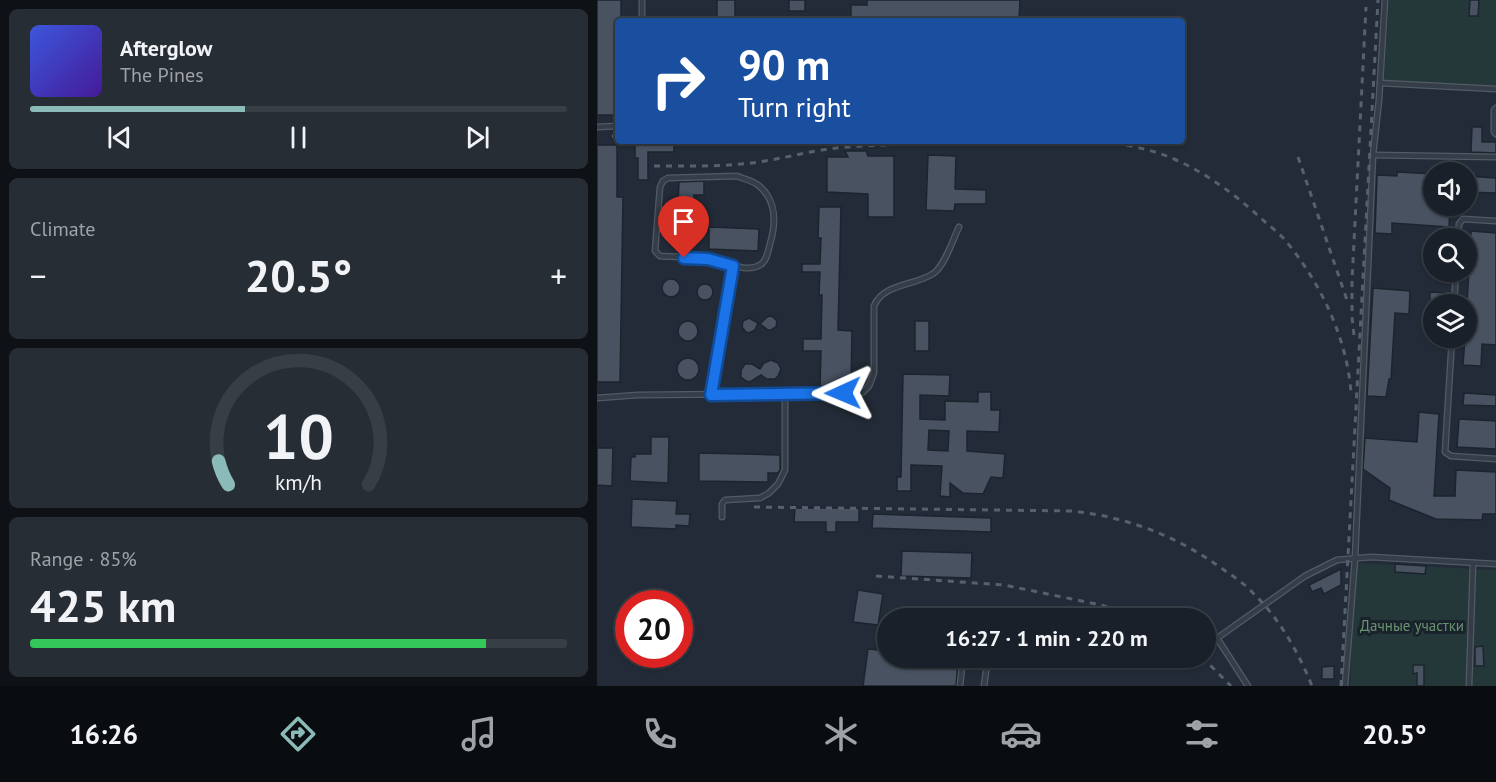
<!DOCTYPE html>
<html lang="en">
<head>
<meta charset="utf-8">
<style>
	body { margin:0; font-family:"PT Sans",sans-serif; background:#272d35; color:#f1f3f6; height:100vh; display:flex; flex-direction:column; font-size:22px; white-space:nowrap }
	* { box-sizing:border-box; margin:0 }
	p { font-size:20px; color:#9fa3a8 }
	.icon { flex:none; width:33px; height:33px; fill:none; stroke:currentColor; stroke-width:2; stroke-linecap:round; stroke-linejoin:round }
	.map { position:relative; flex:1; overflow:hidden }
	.sheet { display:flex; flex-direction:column; gap:9px; padding:9px; background:#0e1217; width:597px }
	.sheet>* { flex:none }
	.top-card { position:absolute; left:18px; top:18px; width:570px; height:126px; border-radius:6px; box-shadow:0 2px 4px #0004,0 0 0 2px #383e46; background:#1a4fa0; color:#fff; overflow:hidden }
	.controls { position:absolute; left:826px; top:162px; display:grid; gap:12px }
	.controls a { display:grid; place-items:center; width:54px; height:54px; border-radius:50%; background:#1a2029; box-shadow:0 2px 4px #0004,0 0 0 2px #383e46; font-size:30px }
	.speed { position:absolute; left:18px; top:590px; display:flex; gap:12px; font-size:30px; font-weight:700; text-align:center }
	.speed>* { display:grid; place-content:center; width:78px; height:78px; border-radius:50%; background:#1a2029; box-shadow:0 2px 4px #0004,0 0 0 2px #383e46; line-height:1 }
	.speed .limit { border:9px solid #d22; background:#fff; color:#111 }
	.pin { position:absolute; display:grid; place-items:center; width:51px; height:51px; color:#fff; margin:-62px -26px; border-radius:50% 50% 50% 0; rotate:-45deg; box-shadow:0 0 6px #0007 }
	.pin .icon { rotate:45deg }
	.me { position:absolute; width:66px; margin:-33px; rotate:269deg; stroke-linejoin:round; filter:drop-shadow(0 0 4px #0008) }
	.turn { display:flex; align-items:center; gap:21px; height:126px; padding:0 24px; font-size:27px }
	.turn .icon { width:78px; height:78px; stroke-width:2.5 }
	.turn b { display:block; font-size:42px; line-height:51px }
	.big { font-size:45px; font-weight:600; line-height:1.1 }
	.sheet .widget { flex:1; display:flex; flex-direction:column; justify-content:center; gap:9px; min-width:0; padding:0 21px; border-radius:9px; background:#272d35 }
	.sheet .dial { align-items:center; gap:0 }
	.dial svg { height:156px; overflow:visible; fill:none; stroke:#383e46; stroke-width:7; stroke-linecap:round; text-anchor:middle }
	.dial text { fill:#f1f3f6; stroke:none }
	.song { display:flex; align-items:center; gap:18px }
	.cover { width:72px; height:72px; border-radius:9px; background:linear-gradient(135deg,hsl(230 70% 55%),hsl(260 70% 35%)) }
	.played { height:6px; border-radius:3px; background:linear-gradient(90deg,#8bbbb9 40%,#383e46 40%) }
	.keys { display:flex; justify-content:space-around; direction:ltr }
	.heat { display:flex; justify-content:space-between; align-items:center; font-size:33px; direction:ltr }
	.charge { height:9px; border-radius:4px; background:linear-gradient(90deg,#34c759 85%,#383e46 0) }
	.trip { position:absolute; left:280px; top:608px; width:339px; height:60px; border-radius:30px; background:#1a2029; box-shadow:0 2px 4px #0004,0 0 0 2px #383e46; font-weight:600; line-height:60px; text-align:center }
	.tab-bar { display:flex; height:96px; justify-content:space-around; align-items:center; background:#0a0d10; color:#9fa3a8 }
	.tab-bar .icon { width:42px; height:42px }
	.tab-bar .selected { color:#8bbbb9 }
	.tab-bar b { font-size:27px; color:#f1f3f6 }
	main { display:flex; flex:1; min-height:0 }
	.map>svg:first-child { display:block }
	.green { fill:#243839 }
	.building { fill:#485261; stroke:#1c242e; stroke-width:1.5; fill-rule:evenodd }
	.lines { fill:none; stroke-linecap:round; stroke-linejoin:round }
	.lane-casing { stroke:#525b65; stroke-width:7 }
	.lane { stroke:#353d48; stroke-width:4.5 }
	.rail { stroke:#57616e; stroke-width:3; stroke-dasharray:6 6; stroke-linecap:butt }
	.route-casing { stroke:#114b97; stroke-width:15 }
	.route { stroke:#1a73e8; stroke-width:10 }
	.labels { text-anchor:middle; stroke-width:6; stroke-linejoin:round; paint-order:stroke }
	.park-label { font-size:15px; fill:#689371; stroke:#1a222c }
</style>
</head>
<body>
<main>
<section class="sheet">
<div class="widget">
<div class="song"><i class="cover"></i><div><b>Afterglow</b><p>The Pines</p></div></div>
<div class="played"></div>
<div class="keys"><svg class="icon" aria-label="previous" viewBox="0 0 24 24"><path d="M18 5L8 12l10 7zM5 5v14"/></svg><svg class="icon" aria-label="pause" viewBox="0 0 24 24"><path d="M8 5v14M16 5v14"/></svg><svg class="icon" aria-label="next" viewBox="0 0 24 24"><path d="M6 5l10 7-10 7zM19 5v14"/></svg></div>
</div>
<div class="widget"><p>Climate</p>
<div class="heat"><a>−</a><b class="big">20.5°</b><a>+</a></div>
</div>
<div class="widget dial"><svg viewBox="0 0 100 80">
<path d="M14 69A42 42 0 1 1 86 69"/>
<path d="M14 69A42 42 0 0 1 9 57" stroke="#8bbbb9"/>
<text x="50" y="56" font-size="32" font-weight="700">10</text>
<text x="50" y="72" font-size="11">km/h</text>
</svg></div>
<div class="widget"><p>Range · 85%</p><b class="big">425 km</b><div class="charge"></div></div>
</section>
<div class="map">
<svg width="899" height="686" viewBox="0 0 899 686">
	<rect width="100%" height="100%" fill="#222b37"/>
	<g class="green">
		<path d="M792,0h107v88l-112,-8z"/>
		<path d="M758,563l141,7v116h-146z"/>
	</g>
	<g class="building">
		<path d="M0,0h24v21h-3v94h-21z"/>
		<rect x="120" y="0" width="18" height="21"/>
		<rect x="192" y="0" width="16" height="11"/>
		<path d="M270,0h153l-1,21h-168v-16h16z"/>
		<path d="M873,0h9l-1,16h-9z"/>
		<path d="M875,127h10v15h14v11l-25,-1z"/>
		<path d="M57,141h20v11h-26v28h-10v-22h-3v-15h19z"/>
		<path d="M0,145h20v52h6l-3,185h-23z"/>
		<path d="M248,151h21l2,5h26v61h-26v-23l-41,-2v-35h21z"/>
		<path d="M331,155l28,1 -1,33 31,1v14h-31l-1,7 -28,-1z"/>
		<path d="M800,172l37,2v32h16l-1,21 -57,-4v11l-17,-1 2,-58 20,1z"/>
		<path d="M870,176l29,2v15l-29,-1z"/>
		<path d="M107,181v14h-10v8h-16l1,-21z"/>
		<path d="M222,207h22l-3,123 14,1 -1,57 -31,-1 1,-36h-18v-12h18l1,-44h-3l1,-23h-18v-8h18l1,-26h-3z"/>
		<path d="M112,227l50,2 -1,22 -49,-2z"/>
		<path d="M874,231l25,2v112l-14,-1 -1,22 -18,-1 2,-27h2v-34z"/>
		<circle cx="74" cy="288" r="9"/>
		<circle cx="108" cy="292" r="8"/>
		<path d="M776,288l37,3 -1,23 -14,-1 -4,66h-2l-3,18 -19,-1z"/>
		<path d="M833,292l16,1 -1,11h-15z"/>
		<path d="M173,316l3,1 4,4 -1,6 -5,3h-3l-8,-6 7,-7z"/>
		<path d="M152,318l9,5 -3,7 -6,3 -3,-1 -4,-5 1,-6z"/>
		<circle cx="91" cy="331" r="10"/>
		<rect x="318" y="321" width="14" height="30"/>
		<circle cx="91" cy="369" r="11"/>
		<path d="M174,360l7,3 3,6 -3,7 -3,3h-8l-6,-4 -11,7 -4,-1 -5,-4v-7l4,-6h7l8,5 4,-6z"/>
		<path d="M306,374l47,1 -1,21 -29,-1v24l25,1v-19l33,1v-10h13v18h9l-1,22 -32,-1v20l38,3 -2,24 -12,-1 -8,17 -20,-1 -13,-10v14l-10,-1 2,-30 -31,-1v26h-14v-14h4zM332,430l20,1 -1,20 -20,-1z"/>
		<path d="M867,393l32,2v11l-33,-1z"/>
		<path d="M822,412l20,2 -5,82h21l1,-26 40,2v42h-13l-1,6 -46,-1 -47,-19 1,-12 -27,-19 2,-31 52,4z"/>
		<path d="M862,419l37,2v28l-39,-2z"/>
		<path d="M54,437h18l-1,46 -38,-2 1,-24h4v-3h16z"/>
		<path d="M0,448h16l-1,38 -15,-1z"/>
		<path d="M102,453l81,2v15l-2,3h-10v9l-69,-1z"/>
		<path d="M35,499l45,2 -1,13h14l-1,12 -13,-1v4l-45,-2z"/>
		<path d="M198,508h64v14h-23v10h-10v-10h-32z"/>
		<path d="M276,514l118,4v14l-119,-4z"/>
		<path d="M305,551l70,2 -1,25 -70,-2z"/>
		<path d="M798,564l31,2 -1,8 -30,-2z"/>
		<path d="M744,569v16l-17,9 -3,-6 -9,4 -3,-7z"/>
		<path d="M261,590l25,4 -5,31 -25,-3z"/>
		<path d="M886,646l1,20h-9v-19z"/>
		<path d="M271,649l20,2v6h48l22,3 -2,26h-93z"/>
		<path d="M816,665h11v21h-7v-13l-4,1z"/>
		<path d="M737,666v13h-12v-12z"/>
	</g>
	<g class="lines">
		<defs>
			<g id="lane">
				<path d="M45,21v-21"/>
				<path d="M783,83l116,6"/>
				<path d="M899,108l-2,2v22l2,2"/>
				<path d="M0,127l21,-1"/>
				<path d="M776,155l123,2"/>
				<path d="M140,176c7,3 16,5 21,9 19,15 18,39 12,59 -2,7 -3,17 -10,21 -15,9 -38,-5 -54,-6 -15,-2 -31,-2 -46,-3l-5,-5 5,-64 3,-6 5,-3z"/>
				<path d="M861,238l1,-14 4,-5 33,2"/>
				<path d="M857,304l2,-32"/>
				<path d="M855,338l-7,114 6,4 45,3"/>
				<path d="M114,395l22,-129"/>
				<path d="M0,398l41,-3 224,-2 7,-7 5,-13v-67c9,-23 42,-20 60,-33 11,-8 19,-34 25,-46"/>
				<path d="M125,517v-13l3,-4 35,-2 9,-5 9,-9 7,-14v-76"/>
				<path d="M620,638l31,48"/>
				<path d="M609,646l99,-70 32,-16 34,-3 125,7"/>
				<path d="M495,657c29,6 62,9 91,0"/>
				<path d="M363,686l3,-29"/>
				<path d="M387,686l4,-29"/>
				<path d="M748,686l10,-128 18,-403 6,-55 6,-100"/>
				<path d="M872,686l4,-123"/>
			</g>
		</defs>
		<use href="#lane" class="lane-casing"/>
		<use href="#lane" class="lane"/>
		<g class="rail">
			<path d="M15,136h6"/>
			<path d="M506,141c24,4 48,8 71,18 34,15 63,37 90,62 7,6 15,12 21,19 35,42 62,97 66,153"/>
			<path d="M701,157l49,143"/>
			<path d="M57,166c35,0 70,1 105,-4 26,-4 51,-11 77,-14 44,-4 88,-3 133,-7"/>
			<path d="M757,335l-2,-18v-36l14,-274"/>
			<path d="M157,507l318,4c56,6 107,26 152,59 10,7 21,14 29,23 26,25 46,60 59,93"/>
			<path d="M279,576l128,9 97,20 39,13"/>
			<path d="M605,657l29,29"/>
			<path d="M744,686l37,-686"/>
		</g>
	</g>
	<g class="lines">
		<defs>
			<path id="route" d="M87,258l24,1 25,7 -22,129 132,-2"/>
		</defs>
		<use href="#route" class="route-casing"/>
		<use href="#route" class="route"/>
	</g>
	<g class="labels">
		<g class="park-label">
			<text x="815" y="631">Дачные участки</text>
		</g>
	</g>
</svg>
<div class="controls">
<a><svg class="icon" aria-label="sound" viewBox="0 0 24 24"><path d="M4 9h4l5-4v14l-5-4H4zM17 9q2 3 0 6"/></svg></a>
<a><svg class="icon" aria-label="search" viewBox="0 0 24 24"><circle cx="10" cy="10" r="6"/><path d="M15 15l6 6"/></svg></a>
<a><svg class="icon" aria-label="layers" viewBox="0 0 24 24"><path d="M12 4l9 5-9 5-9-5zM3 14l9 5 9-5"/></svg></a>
</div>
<div class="speed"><div class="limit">20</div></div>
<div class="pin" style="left:87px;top:258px;background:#d93025"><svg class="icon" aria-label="arrive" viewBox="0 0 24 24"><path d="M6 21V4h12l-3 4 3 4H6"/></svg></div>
<svg class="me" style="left:246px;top:393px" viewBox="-20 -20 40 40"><path d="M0-17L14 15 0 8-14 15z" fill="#1a73e8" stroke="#fff" stroke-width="4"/></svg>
<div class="trip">16:27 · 1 min · 220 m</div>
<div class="top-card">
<div class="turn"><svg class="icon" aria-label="right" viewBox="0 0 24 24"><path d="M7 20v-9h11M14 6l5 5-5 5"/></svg><div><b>90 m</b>Turn right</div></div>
</div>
</div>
</main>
<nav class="tab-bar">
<b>16:26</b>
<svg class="icon selected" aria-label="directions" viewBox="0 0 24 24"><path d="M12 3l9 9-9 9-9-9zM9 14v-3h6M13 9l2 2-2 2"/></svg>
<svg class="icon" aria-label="music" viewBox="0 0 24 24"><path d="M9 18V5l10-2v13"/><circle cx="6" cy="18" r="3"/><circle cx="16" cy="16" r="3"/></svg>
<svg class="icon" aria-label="phone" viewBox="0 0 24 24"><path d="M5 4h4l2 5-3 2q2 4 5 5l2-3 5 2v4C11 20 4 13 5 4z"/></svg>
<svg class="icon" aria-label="climate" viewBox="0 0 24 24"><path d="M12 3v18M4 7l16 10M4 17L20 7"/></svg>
<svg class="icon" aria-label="car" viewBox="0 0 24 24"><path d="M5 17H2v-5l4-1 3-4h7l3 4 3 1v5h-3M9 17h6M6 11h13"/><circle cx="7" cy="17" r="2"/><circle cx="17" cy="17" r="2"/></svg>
<svg class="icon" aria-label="filters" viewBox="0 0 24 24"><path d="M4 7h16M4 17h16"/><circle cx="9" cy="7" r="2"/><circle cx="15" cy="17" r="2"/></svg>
<b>20.5°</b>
</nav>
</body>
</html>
